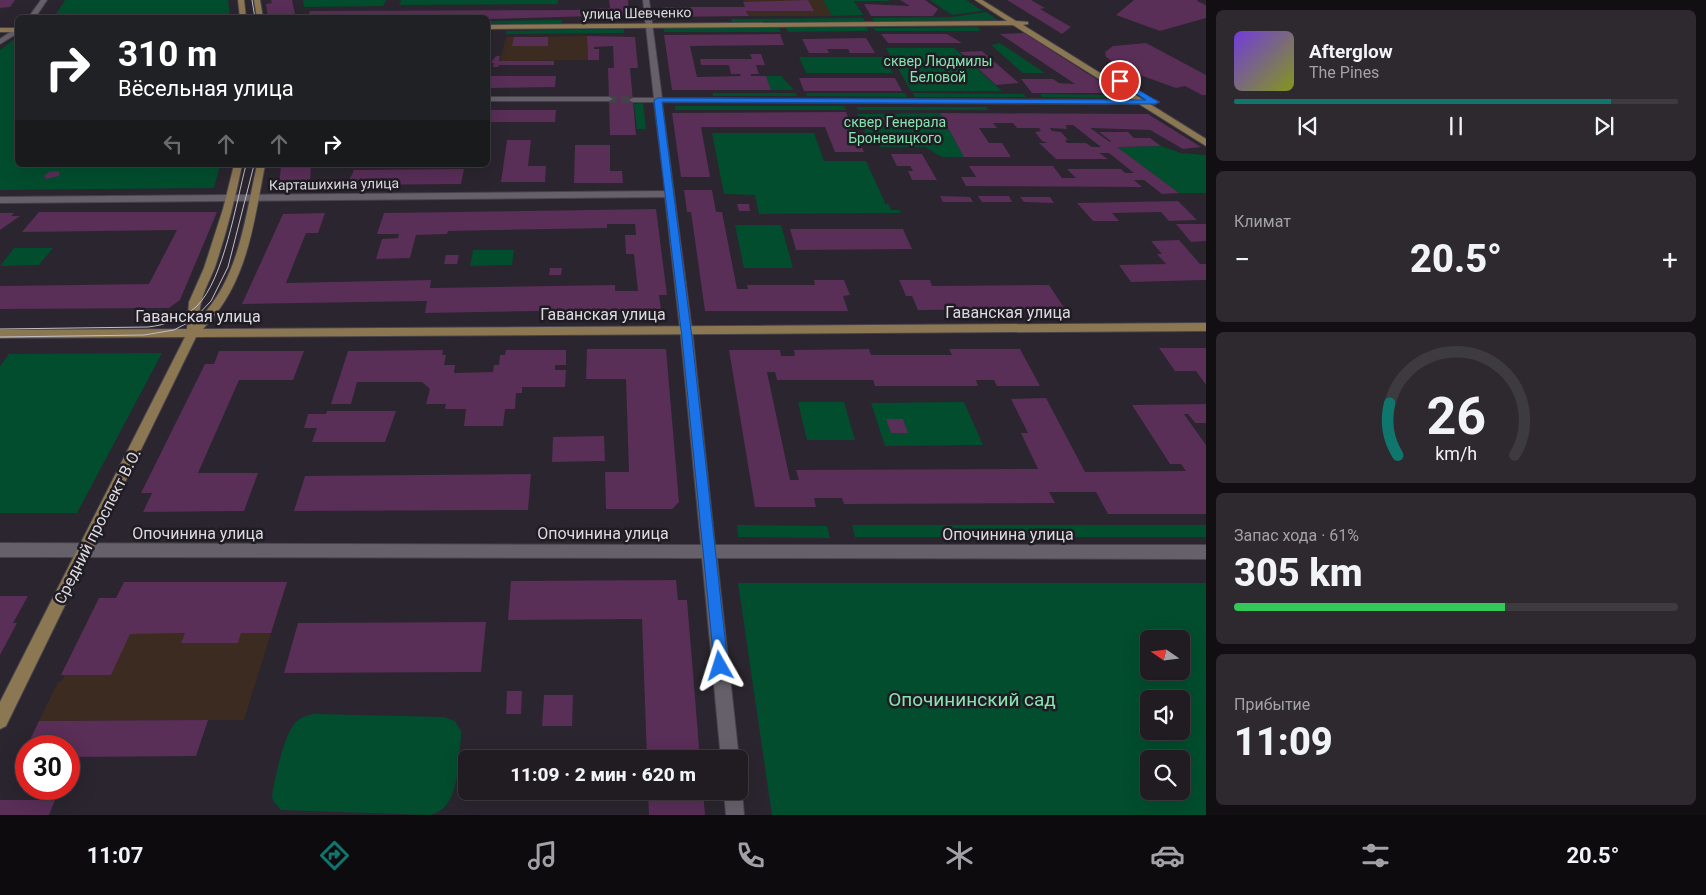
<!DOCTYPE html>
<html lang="ru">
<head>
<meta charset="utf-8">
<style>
	body { margin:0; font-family:Roboto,sans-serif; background:#2d292f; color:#f1f3f6; height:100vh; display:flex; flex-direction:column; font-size:19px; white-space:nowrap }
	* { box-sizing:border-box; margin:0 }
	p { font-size:16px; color:#a2a1a5 }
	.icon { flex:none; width:28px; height:28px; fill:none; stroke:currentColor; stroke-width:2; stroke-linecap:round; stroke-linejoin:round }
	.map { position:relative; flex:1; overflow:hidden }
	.drawer { display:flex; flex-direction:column; gap:10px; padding:10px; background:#120f13; width:500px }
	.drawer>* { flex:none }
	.banner { position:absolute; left:15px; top:15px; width:475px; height:152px; border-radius:8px; box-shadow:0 5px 20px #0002,0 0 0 1px #3d3a40; background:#202124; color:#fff; overflow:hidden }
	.needle { width:32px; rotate:284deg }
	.buttons { position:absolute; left:1140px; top:630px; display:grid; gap:10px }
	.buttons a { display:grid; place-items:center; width:50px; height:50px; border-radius:8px; background:#201c22; box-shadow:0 5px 20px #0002,0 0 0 1px #3d3a40; font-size:25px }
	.speed { position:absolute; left:15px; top:735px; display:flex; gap:10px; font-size:25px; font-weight:700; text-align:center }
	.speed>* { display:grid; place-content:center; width:65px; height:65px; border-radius:50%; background:#201c22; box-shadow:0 5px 20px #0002,0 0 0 1px #3d3a40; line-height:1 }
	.speed .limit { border:8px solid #d22; background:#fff; color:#111 }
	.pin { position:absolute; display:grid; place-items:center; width:42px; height:42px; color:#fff; margin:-21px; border:2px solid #fff; border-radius:50%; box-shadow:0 1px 5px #0007 }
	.me { position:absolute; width:55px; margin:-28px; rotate:354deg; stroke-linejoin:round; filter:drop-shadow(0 0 4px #0008) }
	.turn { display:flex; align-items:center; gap:18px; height:105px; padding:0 20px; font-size:22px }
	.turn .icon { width:65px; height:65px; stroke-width:2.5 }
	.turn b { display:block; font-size:35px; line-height:42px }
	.lanes { display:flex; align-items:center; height:48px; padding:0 20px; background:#0003; justify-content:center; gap:25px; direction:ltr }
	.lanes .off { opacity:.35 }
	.big { font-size:38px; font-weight:800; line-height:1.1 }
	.drawer .widget { flex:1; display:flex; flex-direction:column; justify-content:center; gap:8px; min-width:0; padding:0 18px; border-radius:8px; background:#2d292f }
	.drawer .dial { align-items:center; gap:0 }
	.dial svg { height:130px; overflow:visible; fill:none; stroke:#3d3a40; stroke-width:7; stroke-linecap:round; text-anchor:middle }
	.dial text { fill:#f1f3f6; stroke:none }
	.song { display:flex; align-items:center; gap:15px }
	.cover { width:60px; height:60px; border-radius:8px; background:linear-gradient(135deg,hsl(260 70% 55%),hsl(70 70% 35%)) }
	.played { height:5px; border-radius:2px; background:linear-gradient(90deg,#0f766e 85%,#3d3a40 85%) }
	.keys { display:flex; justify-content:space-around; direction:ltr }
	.heat { display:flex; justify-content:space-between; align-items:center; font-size:28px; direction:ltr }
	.charge { height:8px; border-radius:4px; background:linear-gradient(90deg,#34c759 61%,#3d3a40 0) }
	.trip { position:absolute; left:458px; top:750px; width:290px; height:50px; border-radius:8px; background:#201c22; box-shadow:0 5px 20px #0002,0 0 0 1px #3d3a40; font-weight:800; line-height:50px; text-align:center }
	.dock { display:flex; height:80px; justify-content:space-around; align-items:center; background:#0d0b0e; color:#a2a1a5 }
	.dock .icon { width:35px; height:35px }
	.dock .selected { color:#0f766e }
	.dock b { font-size:22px; color:#f1f3f6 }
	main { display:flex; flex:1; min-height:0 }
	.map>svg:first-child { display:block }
	.education { fill:#3b2b20 }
	.green { fill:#024d2e; fill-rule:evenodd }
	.building { fill:#592e57; fill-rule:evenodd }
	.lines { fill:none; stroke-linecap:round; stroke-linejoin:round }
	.street-tunnel { stroke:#454049; stroke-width:8; stroke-dasharray:8 4; stroke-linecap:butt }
	.street-casing { stroke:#47434a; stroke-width:2 }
	.secondary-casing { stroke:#47434a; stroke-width:2 }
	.street { fill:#66606a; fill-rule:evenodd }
	.secondary { fill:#8c7753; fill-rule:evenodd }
	.tram { stroke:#c1bec5; stroke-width:1 }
	.route { fill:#1a73e8; stroke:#114b97 }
	.labels { text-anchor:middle; stroke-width:5; stroke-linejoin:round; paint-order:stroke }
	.far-street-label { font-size:14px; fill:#dcd9df; stroke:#201c24 }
	.far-park-label { font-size:14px; fill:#86e4af; stroke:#201c24 }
	.street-label { font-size:16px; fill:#dcd9df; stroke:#201c24 }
	.near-park-label { font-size:19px; fill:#86e4af; stroke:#201c24 }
</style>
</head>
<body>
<main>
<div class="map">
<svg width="1206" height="815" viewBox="0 0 1206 815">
	<rect width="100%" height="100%" fill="#2a252e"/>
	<g class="education">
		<path d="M743,0h81l8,16h-83z"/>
		<path d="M587,36l1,24 -88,1 6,-24z"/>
		<path d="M124,582h163l-43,138 -205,1 19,-39h3l3,-6 -3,-1 38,-77h17z"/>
	</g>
	<g class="green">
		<path d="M65,0h163l2,16 -176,1z"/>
		<path d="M303,0h83l-3,6 -79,1z"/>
		<path d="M401,0h157v4l-159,1z"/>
		<path d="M823,0h65l2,1h-36l9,14 -31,1z"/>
		<path d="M930,0h36l17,11 -31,4z"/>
		<path d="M986,12l12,8 -124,1 -2,-3 80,-1z"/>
		<path d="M863,18l2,3 -133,1 -1,-3z"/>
		<path d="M562,20l-1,3 -73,1v-3z"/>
		<path d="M866,27l3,4 -81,1 -2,-4z"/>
		<path d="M978,27l2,4h-104l-2,-3z"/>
		<path d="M663,28h116l2,4h-117z"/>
		<path d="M624,29v4l-118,1v-3z"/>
		<path d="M17,37l1,128h202l-6,23 -214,2v-140z"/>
		<path d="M1000,43l45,30h-22l-32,-28z"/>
		<path d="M886,48h68l48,43h-91z"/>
		<path d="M799,57h84l10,16h-87z"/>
		<path d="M766,76h15l13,14h-23z"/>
		<path d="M713,93h83l1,3h-84z"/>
		<path d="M806,93h99l2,4 -100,-1z"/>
		<path d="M913,93l110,1 3,3h-111z"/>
		<path d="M1040,94l77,1 3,3 -78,-1z"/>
		<path d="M643,103l3,26h-9l-3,-25z"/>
		<path d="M675,106h169l2,4h-171z"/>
		<path d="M856,107h130l3,3h-131z"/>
		<path d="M940,113l24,44h-22l-17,-10h-44l-13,-8 -11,-25z"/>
		<path d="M712,133h102l10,28h42l20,44 2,-2 3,7h10l-2,3 -140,1 -4,-19 -31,-1z"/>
		<path d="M1161,146l20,7 25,2v38h-27l-62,-46z"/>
		<path d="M735,225h46l12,43h-49z"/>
		<path d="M14,248h39l-14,17 -39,1z"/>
		<path d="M473,250h41l-2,15 -42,1z"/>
		<path d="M162,353l-85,160h-77v-147l9,-12z"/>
		<path d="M798,402h46l11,38h-48z"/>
		<path d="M964,402l19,43 -98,1 -14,-43z"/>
		<path d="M737,525l90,1 3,12 -92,-1z"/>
		<path d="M852,525h354v12h-351z"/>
		<path d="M738,583h468v232h-434zM1149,639h32v32h-32zM1149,699h32v32h-32zM1149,759h32v32h-32z"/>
		<path d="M314,714l130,3 11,4 6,10v7c-4,26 0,71 -32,77l-148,-5 -8,-9 -1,-6c3,-17 12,-61 24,-73 5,-5 11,-7 18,-8z"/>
	</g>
	<g class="building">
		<path d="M0,0h15l-5,7 -10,1z"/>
		<path d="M271,0h21l3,14h14l1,-3 262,-1 38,-2 -1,-8h19l1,15 -141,4 -220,-1 -2,-14 6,-1z"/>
		<path d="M808,0l6,11h-68l3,5 -85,1 -1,-10h82l-2,-5z"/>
		<path d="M900,0h25l13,9 -5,7h-62l-7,-12 46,2z"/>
		<path d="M1007,0h24l14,8 -5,1 31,18 -9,7z"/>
		<path d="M1134,0h64l-1,1 9,4v13l-46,13 -44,-16z"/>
		<path d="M1024,33l94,60h-86l-11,-14h32l6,4 16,1 -75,-50z"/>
		<path d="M780,34l4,11 -94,1 7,31 44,-1 -1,-2h-9l-2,-9h-28l-1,-6h52l-2,-5h11l4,11h-9l3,9h-8v2h15l5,14h-99l-8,-55z"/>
		<path d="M881,34h66l15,9h-74z"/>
		<path d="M587,36l48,1 3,31h-8l6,67h-26l-2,-67h6l-1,-22 -19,1v2h5v11h-11z"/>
		<path d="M514,37h34v9h-36z"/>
		<path d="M866,38l9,15h-25l-2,-4h-21l2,4h-20l-7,-14z"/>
		<path d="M1146,43l60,32v20h-4l-17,-9 -9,2 -50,-18 -20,-13 -1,-5 8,-6z"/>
		<path d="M982,51l37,32 -23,2 -36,-33z"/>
		<path d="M496,56h4l-1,5h55v4h-55l-1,2h-5l1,-4h-2v-2z"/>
		<path d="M488,76h68l-1,11 -67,1z"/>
		<path d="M799,78h96l7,13h-98z"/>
		<path d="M488,110h68l-1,12h-67z"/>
		<path d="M846,112l18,40h-29l-10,-25h-124l9,50h-29l-9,-64z"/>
		<path d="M940,113l208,1 53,33 -18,2 -33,-19 -60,-2 20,14 1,-1 -12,-9h29l6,6h16l11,8 -44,1 62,46 -17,1 -18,-14h-10l8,7 -176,-1 -5,-9h15l-7,-11h84l9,12h14l-9,-9h54l4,4h9l-25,-20h-10l9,6h-52l-17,-16h9l-6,-2 -7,-9 6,-1 -2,-3h-22l-4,-5h-20l4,5h-18l10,15h13l9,14h-47zM1066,125h7l28,22h-9l-6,-4h-19l-2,-3h3l-7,-8 -9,-1 -2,-3 17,1z"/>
		<path d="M873,118h14l4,7h-14z"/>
		<path d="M507,140h24l-3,26h18l-1,16h-44z"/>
		<path d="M575,145h35v26h12l1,12h-49z"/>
		<path d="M891,154h31l15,26h-25l-4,-9h5l-3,-5h-13z"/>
		<path d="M281,165h30l-1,17 -31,4z"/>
		<path d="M464,169l-3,15 -114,1 7,-15z"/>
		<path d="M56,171l4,1 -1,4 -13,3 -2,-3 5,-4z"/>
		<path d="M684,190h28l4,22h6l15,77h11l-1,-4h68l-1,-5h30l6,15 -7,1 5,15h-143l-14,-99h-4z"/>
		<path d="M940,196l30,1 3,5h-30z"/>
		<path d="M978,196h31l3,6h-30z"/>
		<path d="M1020,197h30l4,6 -30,-1z"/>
		<path d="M1178,201l19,19 -28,1 -8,-9 -49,1 7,8h-26l-16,-18z"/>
		<path d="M737,204h12l1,7h-11z"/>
		<path d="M656,209l11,86h-8l2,14 -236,4 2,-12 -185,3 41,-90 42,-1 -7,20h-12l-20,50 145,-3 -1,8 185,-3v6h23l-4,-37h-8l-1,-19h11l-1,-11h-28v4l-159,3 -1,3 -31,1 -6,23 -34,1 6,-20 16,-1 1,-4h-22l7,-21z"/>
		<path d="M39,212h178l-37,88 -11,8 -169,1v-23l149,-2 28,-54 -155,2z"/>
		<path d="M0,213h14l-3,3h9l-20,14z"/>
		<path d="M1176,224h30v17l-15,1z"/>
		<path d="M790,229h113l9,20 -116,1z"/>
		<path d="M1179,240l21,24h6v16l-75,2 -12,-17 47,-1 -9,-10h5l-11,-13z"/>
		<path d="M446,255h13l-2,9h-13z"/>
		<path d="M550,268h12l-1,7h-12z"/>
		<path d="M899,280h31l2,6 117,-1 16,24 -147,1 -6,-14h-6z"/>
		<path d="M1159,348h47v37l-10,-14h-21z"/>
		<path d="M587,349h79l13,153 -7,7h-66l-1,-37h24l-3,-93h-40z"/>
		<path d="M869,349l2,6h81l-3,-6h71l20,37h-43l-3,-6h-18l2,6h-103l-2,-6h-96l-2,-8h-8l23,108h9l-3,-10 242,-1 -17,-36h7l-17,-34 35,-1 39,74 101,-1 -5,-7h-11l-38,-59 74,-1v19h-11l-7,-9h-4l22,31v69h-98l-12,-22h-47l6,11 -211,1 -2,-6h-28l2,9h-61l-26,-157h51l1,6h14l-1,-6z"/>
		<path d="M443,350l-1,5h4l-2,10h11l-1,8 39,-1 1,-7h5l1,-10h5l1,-5h60v15h-11v5h11l-1,17h-43v6h-6l-1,16h-10l-2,17h-39l2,-17h-21l1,-5h-20l4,-15 -8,-7h-65l-6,22h-20l17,-53z"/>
		<path d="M219,351h85l-11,29h-54l-41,93h60l-14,38 -101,1 9,-19h-11l64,-129h9z"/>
		<path d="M327,411h69l-11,31h-73l5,-14h-13l4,-14h18z"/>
		<path d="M886,419h17l5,14h-17z"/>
		<path d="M604,436l1,25 -53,1 1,-25z"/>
		<path d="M531,474l-3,36 -234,1 11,-35z"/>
		<path d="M676,580l2,20h9l13,159h-53l-5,-140 -134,1 3,-39z"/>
		<path d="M124,582h163l-16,51h-30l-3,10h-57l4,-10 -55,1 -19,41h-50l38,-77h17z"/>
		<path d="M0,596h28l-15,27h4l-17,32z"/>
		<path d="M486,622l-5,50 -197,1 14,-50z"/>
		<path d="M507,691h15l-1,23h-15z"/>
		<path d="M544,695h29l-1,31h-30z"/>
		<path d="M208,720l-12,36 -127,1v-11h-42l12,-25z"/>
		<path d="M648,791h55l2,24h-56z"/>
		<path d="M0,800h55l-6,15h-49z"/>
	</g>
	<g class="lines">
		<path class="street-tunnel" d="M609,99l24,1"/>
		<defs>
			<g id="street">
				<path d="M41,0h6l-12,18h-7z"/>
				<path d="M643,0h6l13,98 493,2 4,2 -4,2 -493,-2 31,236 22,207h491v14l-489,-1 22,201h-18l-19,-201 -702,-1v-14l701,2 -20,-207 -16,-141 -665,6v-6l665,-6 -11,-89h-21l-4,-2 4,-2h21z"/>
				<path d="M18,27v6l-18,11v-5z"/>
				<path d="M488,97h121l4,2 -4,2h-121z"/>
				<path d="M739,784l3,7 2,24h-18l-2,-24h15z"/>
			</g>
			<g id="secondary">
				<path d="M238,0h6l2,18h-6z"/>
				<path d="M254,0h6l3,18h-6z"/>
				<path d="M975,0h7l34,21 12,1v2l-5,1 183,114v7l-193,-121 -525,4v-4l519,-4z"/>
				<rect x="0" y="28" width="18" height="4"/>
				<path d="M234,165h8c-7,35 -16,69 -27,102 -8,20 -15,29 -16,52 40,-40 46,-101 58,-154h8c-12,61 -17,117 -62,164l1003,-6v8l-1010,6 -190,389 -6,3v-27l185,-365 -185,1v-8l187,-1 2,-27 15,-34 19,-59z"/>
			</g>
		</defs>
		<use href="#street" class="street-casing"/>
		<use href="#secondary" class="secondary-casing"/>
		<use href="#street" class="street"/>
		<use href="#secondary" class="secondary"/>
		<g class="tram">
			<path d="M252,0l3,18"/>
			<path d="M0,329l148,-2c18,-2 35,-8 49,-21 27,-27 39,-103 49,-141"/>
			<path d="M0,337l144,-2 30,-5 19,-10 18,-19 17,-34 26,-102"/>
		</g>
	</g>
	<path class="route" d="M1120,79l39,23 -4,2 -493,-2 30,236 36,328 -3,6 -5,2 -5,-2 -33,-334 -28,-238 4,-2 488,2 -28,-18z"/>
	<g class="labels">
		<g class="far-street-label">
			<text transform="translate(637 13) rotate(-1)" y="5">улица Шевченко</text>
			<text transform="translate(334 184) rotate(-1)" y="5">Карташихина улица</text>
		</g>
		<g class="far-park-label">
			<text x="938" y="66">сквер Людмилы<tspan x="938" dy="16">Беловой</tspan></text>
			<text x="895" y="127">сквер Генерала<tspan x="895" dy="16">Броневицкого</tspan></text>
		</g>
		<g class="street-label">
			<text x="1008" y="318">Гаванская улица</text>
			<text x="603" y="320">Гаванская улица</text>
			<text x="198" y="322">Гаванская улица</text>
			<text transform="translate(97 526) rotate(-63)" y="6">Средний проспект В.О.</text>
			<text x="198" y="539">Опочинина улица</text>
			<text x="603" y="539">Опочинина улица</text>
			<text x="1008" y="540">Опочинина улица</text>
		</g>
		<g class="near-park-label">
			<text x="972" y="706">Опочининский сад</text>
		</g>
	</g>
</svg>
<div class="buttons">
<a><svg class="needle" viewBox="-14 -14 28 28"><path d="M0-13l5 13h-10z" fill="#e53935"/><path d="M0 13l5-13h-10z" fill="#a2a1a5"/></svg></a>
<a><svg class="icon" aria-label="sound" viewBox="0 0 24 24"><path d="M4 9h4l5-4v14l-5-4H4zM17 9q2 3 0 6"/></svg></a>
<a><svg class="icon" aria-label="search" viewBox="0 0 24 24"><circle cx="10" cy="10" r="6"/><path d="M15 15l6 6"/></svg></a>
</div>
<div class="speed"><div class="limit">30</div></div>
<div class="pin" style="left:1120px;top:81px;background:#d93025"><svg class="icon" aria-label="arrive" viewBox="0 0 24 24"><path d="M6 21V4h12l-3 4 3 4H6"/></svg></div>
<svg class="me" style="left:720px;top:666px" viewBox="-20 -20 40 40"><path d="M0-17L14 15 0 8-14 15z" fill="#1a73e8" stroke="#fff" stroke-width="4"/></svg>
<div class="trip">11:09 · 2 мин · 620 m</div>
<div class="banner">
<div class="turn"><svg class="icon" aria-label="right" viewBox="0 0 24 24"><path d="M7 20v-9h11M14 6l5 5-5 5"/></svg><div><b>310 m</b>Вёсельная улица</div></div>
<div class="lanes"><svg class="icon off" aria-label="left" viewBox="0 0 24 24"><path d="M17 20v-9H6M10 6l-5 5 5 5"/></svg><svg class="icon off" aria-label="ahead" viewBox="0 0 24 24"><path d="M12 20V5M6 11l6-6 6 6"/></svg><svg class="icon off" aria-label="ahead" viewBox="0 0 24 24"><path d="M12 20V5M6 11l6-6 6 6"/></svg><svg class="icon" aria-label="right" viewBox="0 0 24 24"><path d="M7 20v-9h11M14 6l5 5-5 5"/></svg></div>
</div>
</div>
<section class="drawer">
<div class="widget">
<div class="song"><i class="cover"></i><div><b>Afterglow</b><p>The Pines</p></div></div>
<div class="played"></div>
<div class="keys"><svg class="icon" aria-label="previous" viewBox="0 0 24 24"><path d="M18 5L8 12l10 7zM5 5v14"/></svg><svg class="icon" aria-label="pause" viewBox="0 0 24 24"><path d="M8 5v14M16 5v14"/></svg><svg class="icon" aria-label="next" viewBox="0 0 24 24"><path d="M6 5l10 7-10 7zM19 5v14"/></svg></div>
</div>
<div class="widget"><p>Климат</p>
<div class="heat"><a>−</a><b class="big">20.5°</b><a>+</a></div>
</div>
<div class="widget dial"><svg viewBox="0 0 100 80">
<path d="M14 69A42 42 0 1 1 86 69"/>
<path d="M14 69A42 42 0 0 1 9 37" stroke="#0f766e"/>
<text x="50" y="56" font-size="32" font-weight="700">26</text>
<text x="50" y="72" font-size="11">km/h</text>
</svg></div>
<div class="widget"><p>Запас хода · 61%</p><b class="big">305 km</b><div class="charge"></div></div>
<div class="widget"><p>Прибытие</p><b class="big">11:09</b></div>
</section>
</main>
<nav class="dock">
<b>11:07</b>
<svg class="icon selected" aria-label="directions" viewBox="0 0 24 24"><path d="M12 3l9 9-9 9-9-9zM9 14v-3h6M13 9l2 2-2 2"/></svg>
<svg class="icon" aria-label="music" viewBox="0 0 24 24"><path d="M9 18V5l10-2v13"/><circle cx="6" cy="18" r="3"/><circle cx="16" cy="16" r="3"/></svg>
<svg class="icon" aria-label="phone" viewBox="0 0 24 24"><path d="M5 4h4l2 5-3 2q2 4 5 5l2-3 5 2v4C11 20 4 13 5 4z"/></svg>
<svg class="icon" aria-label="climate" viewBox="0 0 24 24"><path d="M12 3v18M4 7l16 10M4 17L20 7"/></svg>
<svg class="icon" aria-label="car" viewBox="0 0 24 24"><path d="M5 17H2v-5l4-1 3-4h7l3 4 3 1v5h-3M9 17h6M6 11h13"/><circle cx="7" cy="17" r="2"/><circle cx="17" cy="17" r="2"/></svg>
<svg class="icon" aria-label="filters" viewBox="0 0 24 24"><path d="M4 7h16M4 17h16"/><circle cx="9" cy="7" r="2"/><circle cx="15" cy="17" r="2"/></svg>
<b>20.5°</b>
</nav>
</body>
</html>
